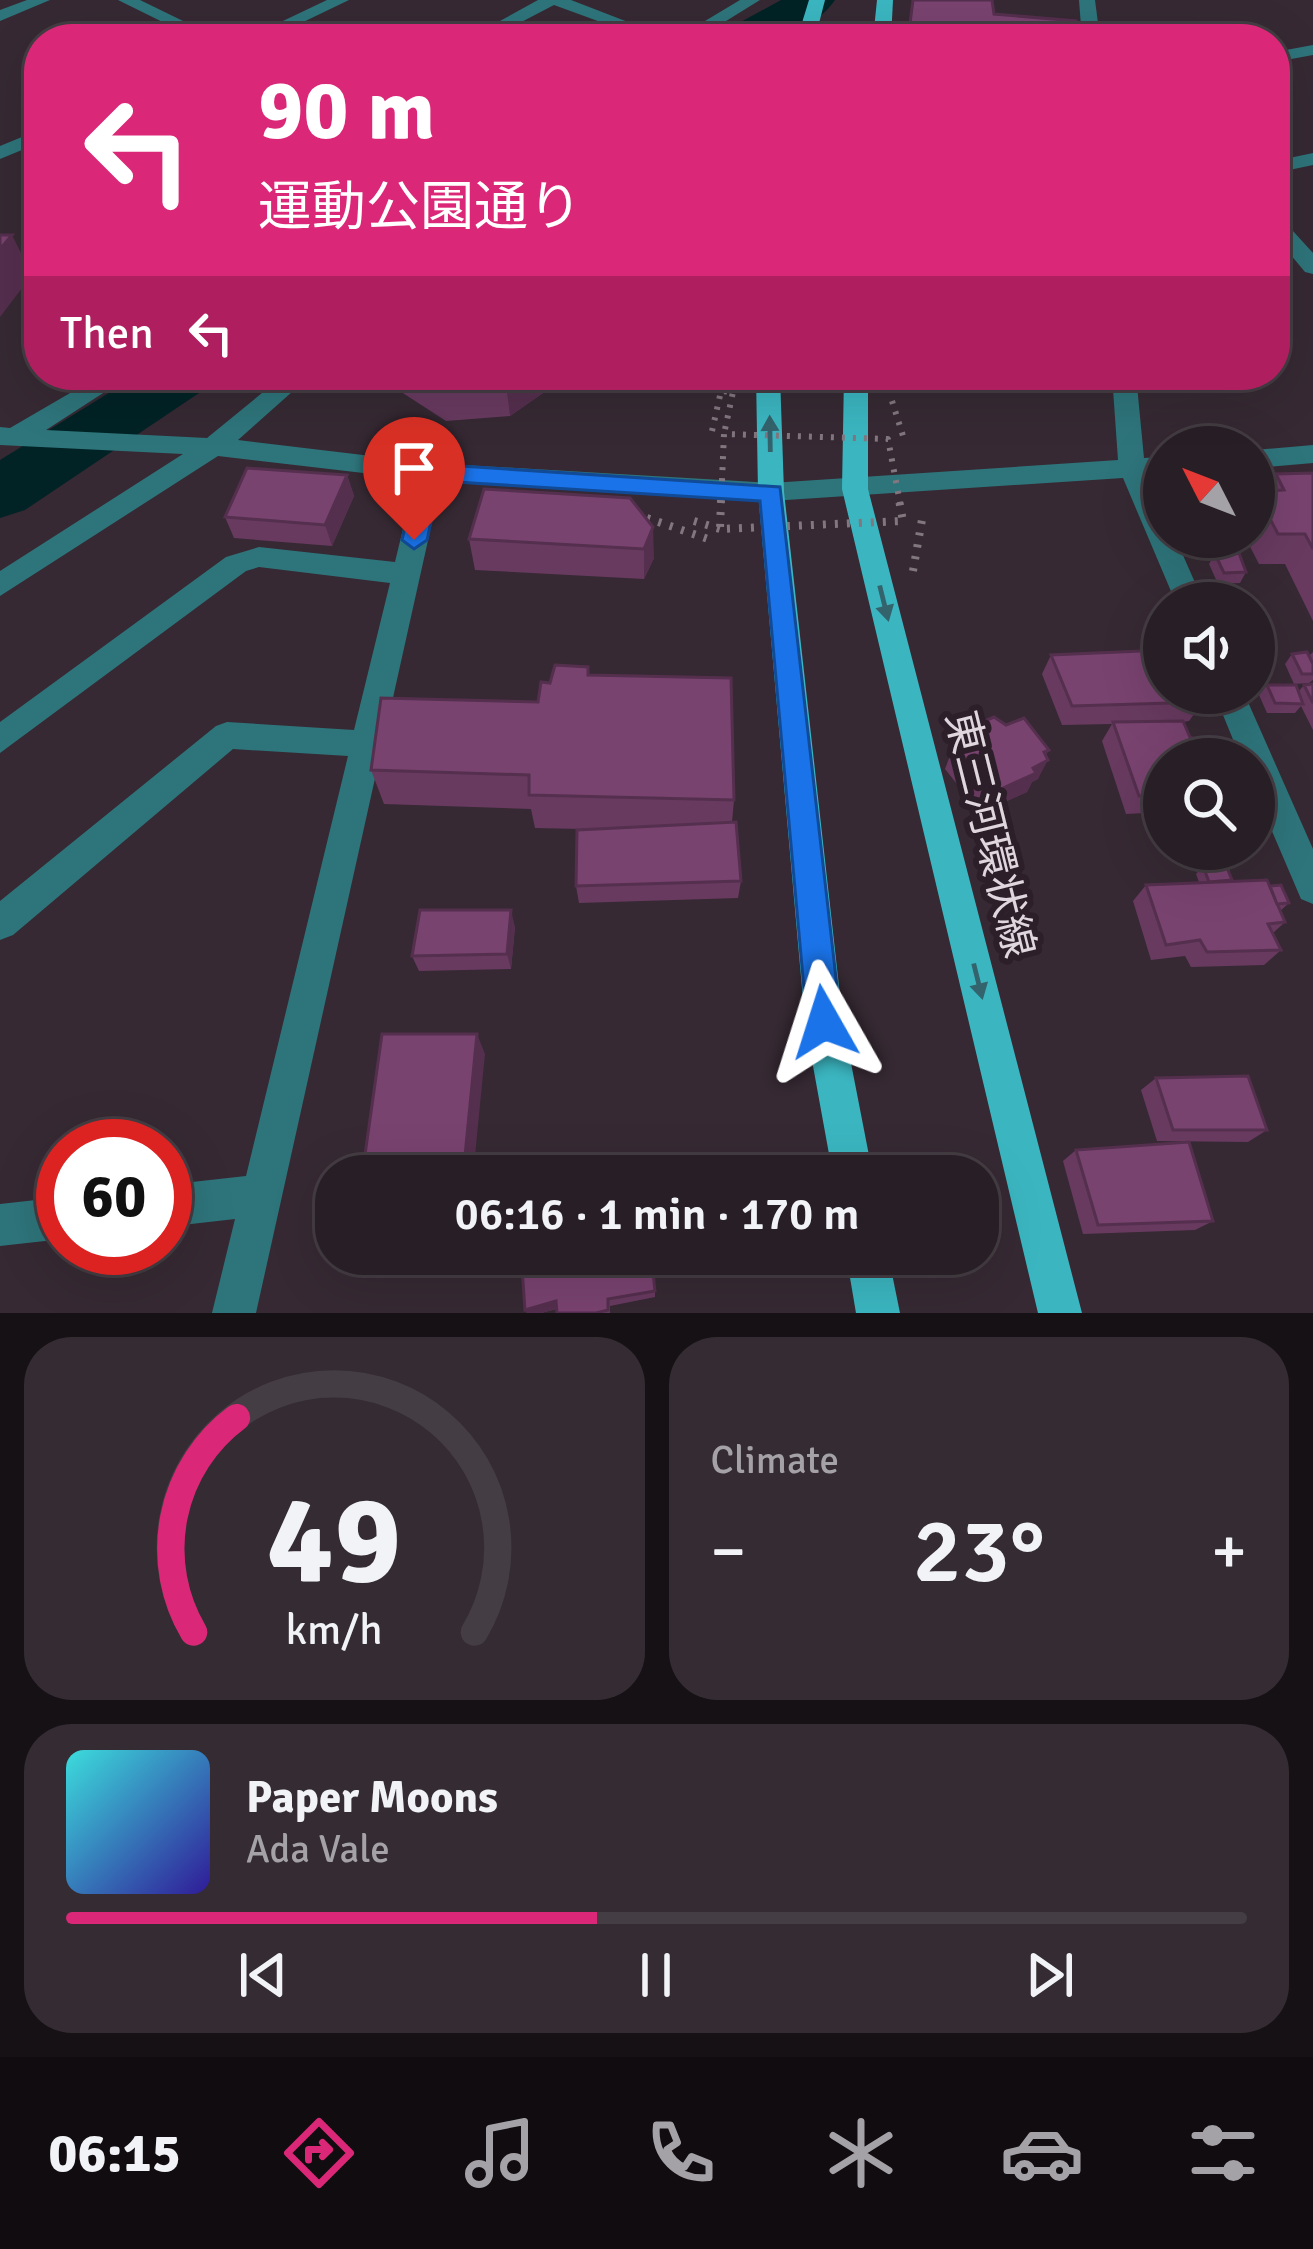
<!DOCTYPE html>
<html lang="en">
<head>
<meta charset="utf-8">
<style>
	body { margin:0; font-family:Signika,"Noto Sans JP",sans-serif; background:#342c32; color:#f1f3f6; height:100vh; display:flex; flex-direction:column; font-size:45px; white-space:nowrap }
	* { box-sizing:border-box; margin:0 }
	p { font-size:39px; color:#a5a2a7 }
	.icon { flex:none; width:66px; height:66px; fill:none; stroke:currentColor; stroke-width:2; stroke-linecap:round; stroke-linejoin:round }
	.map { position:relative; height:1313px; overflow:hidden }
	.side { display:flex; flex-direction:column; gap:24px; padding:24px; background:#161115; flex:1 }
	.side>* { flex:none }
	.banner { position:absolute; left:24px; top:24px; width:1266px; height:366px; border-radius:48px; box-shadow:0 12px 48px #0002,0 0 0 3px #443d43; background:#db2777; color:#fff; overflow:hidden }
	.needle { width:78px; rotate:312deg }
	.fabs { position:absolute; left:1143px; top:426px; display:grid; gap:24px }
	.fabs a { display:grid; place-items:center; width:132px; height:132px; border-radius:50%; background:#281f26; box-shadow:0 12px 48px #0002,0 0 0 3px #443d43; font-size:60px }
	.speed { position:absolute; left:36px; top:1119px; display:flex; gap:24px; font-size:60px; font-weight:700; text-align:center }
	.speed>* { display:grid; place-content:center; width:156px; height:156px; border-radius:50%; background:#281f26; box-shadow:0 12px 48px #0002,0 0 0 3px #443d43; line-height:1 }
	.speed .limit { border:18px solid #d22; background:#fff; color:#111 }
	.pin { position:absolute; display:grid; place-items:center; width:102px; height:102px; color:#fff; margin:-123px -51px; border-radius:50% 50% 50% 0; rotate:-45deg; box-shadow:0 0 12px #0007 }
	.pin .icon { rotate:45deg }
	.me { position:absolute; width:132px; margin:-66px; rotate:354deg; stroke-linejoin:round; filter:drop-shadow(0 0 9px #0008) }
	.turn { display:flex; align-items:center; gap:42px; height:252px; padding:0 36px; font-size:54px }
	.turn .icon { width:156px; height:156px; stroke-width:2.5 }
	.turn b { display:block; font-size:84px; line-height:102px }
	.then { display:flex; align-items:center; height:114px; padding:0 36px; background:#0003; gap:24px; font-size:45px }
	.big { font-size:90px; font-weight:600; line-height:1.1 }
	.side .card { flex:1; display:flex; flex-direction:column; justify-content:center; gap:18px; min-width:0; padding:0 42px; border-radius:48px; background:#342c32 }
	.side .dial { align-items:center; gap:0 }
	.dial svg { height:312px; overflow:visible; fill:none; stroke:#443d43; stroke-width:7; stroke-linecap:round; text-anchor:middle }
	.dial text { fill:#f1f3f6; stroke:none }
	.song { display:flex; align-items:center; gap:36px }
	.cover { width:144px; height:144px; border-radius:18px; background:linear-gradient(135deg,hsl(180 70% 55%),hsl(250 70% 35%)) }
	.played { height:12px; border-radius:6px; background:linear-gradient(90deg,#db2777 45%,#443d43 45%) }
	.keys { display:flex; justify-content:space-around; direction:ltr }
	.heat { display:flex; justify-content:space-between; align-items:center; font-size:66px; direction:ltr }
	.side .tiles { flex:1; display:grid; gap:24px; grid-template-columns:1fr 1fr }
	.card:last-child { grid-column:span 2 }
	.trip { position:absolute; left:315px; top:1155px; width:684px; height:120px; border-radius:48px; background:#281f26; box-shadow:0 12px 48px #0002,0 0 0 3px #443d43; font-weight:600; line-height:120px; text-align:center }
	.tab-bar { display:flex; height:192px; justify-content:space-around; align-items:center; background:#100c0f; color:#a5a2a7 }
	.tab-bar .icon { width:84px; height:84px }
	.tab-bar .active { color:#db2777 }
	.tab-bar b { font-size:54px; color:#f1f3f6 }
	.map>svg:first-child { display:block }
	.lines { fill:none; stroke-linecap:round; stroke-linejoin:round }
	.river { fill:#012326; fill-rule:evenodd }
	.path-far1 { stroke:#82767f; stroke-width:6; stroke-dasharray:3 8; stroke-linecap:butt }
	.path { stroke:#82767f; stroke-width:8; stroke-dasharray:3 9; stroke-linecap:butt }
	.minor { fill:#2e757b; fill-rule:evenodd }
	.major { fill:#3bb6c1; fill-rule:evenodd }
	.path-bridge-far1 { stroke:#82767f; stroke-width:6; stroke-dasharray:3 8; stroke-linecap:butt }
	.path-bridge { stroke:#82767f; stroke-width:8; stroke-dasharray:3 9; stroke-linecap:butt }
	.wall { fill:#683a60 }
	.shaded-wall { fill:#552f4e }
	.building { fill:#794370; stroke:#552f4e; stroke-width:3 }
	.oneway { fill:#33636d }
	.route { fill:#1a73e8; stroke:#114b97; stroke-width:3 }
	.labels { text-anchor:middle; stroke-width:12; stroke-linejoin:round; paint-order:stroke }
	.street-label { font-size:42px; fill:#e0d7de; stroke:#2c1f29 }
</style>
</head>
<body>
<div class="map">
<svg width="1313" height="1313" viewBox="0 0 1313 1313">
	<rect width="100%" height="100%" fill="#362933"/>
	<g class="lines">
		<g class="river">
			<path d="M781,0h54c-26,37 -73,39 -114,39l7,-10z"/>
			<path d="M138,375h77l-10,14 -180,121 -25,8v-58z"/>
		</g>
		<g class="path-far1">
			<path d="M892,401l12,38"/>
			<path d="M712,431l9,-40 12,1 -9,42"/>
		</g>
		<g class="path">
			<path d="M647,518l61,21"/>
			<path d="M694,521l26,8"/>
			<path d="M913,571l10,-57"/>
		</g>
		<g class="minor">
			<path d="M27,0h23l-50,21v-11z"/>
			<path d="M118,0h22l80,39h-23z"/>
			<path d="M327,0h22l-81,39h-23z"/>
			<path d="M538,0h33l101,39h-25l-93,-34 -65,34h-22z"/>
			<path d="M740,0h20l-63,39h-22z"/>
			<path d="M1079,0h16l5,39h-18z"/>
			<path d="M1313,45v10l-38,7v-10z"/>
			<path d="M39,130v13l-39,16v-13z"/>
			<path d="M1313,153v12l-38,8v-12z"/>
			<path d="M1275,217l7,2 31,34v21l-8,-2 -30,-36z"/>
			<path d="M0,255l39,2v14l-39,-2z"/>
			<path d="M101,375h30l-85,55 161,8 77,-63h27l-73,65 192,23 341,20 347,-23 -6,-85h24l8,83 20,-1v18l-16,1 16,36v25h11l29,66h-28l-53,-125 -352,23 -330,-19 -185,831h-44l23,-94 -70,8v-42l81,-9 102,-420 -115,-7 -220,186 -13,5v-39l216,-175 11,-4 127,8 36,-147 -131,-16 -13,4 -246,182v-31l226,-165 33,-10 136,15 20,-83 -197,-23 -218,140v-25l183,-117 -183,-9v-18l10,1z"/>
			<path d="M1313,445v18l-59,5v-18z"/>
			<path d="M1214,693h30l69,156v55l-12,-5 -47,-110v-30h-13z"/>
			<path d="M63,1197v42l-63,7v-42z"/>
		</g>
		<g class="major">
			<path d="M809,0h16l-10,39h-18z"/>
			<path d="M877,0h16l-2,39h-18z"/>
			<path d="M756,375h24l4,117 59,530 30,154h-40l-28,-154 -47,-530z"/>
			<path d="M844,375h24v114l214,824h-44l-196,-824z"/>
			<path d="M846,1254h42l12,59h-44z"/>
		</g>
		<path class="path-bridge-far1" d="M721,503l3,-69 164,5 12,64"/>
		<path class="path-bridge" d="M721,500l-1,29 183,-8 -4,-21"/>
	</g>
	<g class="wall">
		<path d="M375,375h194l-59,41 -64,5z"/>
		<path d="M1313,473v148l-28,-57h-26l-14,-27h9v-41l2,-4 9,-1 11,-17z"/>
		<path d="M347,475l7,21 -22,50 -98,-8 -9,-21z"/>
		<path d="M630,498l24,60 -10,21 -169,-9 -6,-31z"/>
		<path d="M1198,537h36l-1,3 -32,2z"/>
		<path d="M1215,554l31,18 -6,11 -22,1 -9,-20z"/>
		<path d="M1313,652v28l-4,3 -15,1 -9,-20 7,-10 17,2z"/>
		<path d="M1051,655l152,47 -14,19 -6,1 -19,37v53l-38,2 -24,-73 10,-17 -50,1 -20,-51z"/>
		<path d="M589,675l145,125 -2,22 9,59 -3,17 -159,5 -3,-17 6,-57 -47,-1 -4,-19 -147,-5 -13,-34 167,-68 12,-19z"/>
		<path d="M1313,684v46l-12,-24 -6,7h-28l-8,-18 8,-10 31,7 6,-7z"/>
		<path d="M959,732l87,23 -8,24 -6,3 -5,10 -47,21 -35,-44z"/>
		<path d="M1203,866l28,15 39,5 19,17 -9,8 5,11 -12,11 8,17 -17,15 -73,2 -6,-11 -34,4 -18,-59 13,-16 53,-3 -3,-8z"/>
		<path d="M515,927l-4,42 -92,2 -7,-15z"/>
		<path d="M1156,1078l111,52 -19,12 -91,-1 -16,-51z"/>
		<path d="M1076,1150l137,71 -18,9 -112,4 -20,-73z"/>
		<path d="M351,1254h115v8l-101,4z"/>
		<path d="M655,1291v6l-45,9v7h-53v-4l-16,4h-14l-2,-3z"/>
	</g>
	<g class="shaded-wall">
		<path d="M12,235l20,40 -32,42v-68z"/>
		<path d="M507,375h62l-59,41 -5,-40z"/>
		<path d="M347,475l7,21 -22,50 -7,-21z"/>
		<path d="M653,527l1,31 -10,21v-30z"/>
		<path d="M1049,750l-8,14 7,-4 -10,19 -6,3 -5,10 -47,21 8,-18z"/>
		<path d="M511,910l4,17 -4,42 -4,-15z"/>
		<path d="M477,1034l8,20 -12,122h-10z"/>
		<path d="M556,1301l4,7 -19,5h-14l-2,-3z"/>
	</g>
	<g class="building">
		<path d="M913,0h79l2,14 82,7 1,18h-169z"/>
		<path d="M0,235h12l-12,14z"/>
		<path d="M428,375h79l-69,6z"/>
		<path d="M247,468l100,7 -22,50 -100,-8z"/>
		<path d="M1313,473v76l-8,-15h-27l-22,-42 28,-2 -8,-16z"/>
		<path d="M484,489l146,9 23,29 -9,22 -175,-10z"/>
		<path d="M1239,553l7,19 -22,1 -9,-19z"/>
		<path d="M1164,650v43h35l4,9 -131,4 -21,-51z"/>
		<path d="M1307,652l6,12v10h-11l-10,-20z"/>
		<path d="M555,665l33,2v8l143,3 3,122 -205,-5v-20l-158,-5 10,-72 157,4 3,-20 9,1z"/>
		<path d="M1313,684v19l-9,-18z"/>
		<path d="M1267,685h29l7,19 -28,-1z"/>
		<path d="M994,717l12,8 18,-7 25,32 -5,2 4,8 -15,8 3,5 -48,22 -35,-45 9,-10 -3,-8z"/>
		<path d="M1183,721l7,16 8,3 7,19h-41v36l-25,1 -26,-74z"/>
		<path d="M736,822l5,59 -165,5 1,-56z"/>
		<path d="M1226,865l6,15 -23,2 -6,-16z"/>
		<path d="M1267,880l18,42 -17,2 13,26 -74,2 -7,-12 -34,5 -20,-60z"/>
		<path d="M1281,885l8,18 -12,1 -7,-18z"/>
		<path d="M420,910h91l-4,44 -95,2z"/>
		<path d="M382,1034h95l-14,142h-101z"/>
		<path d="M1248,1076l19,54h-94l-17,-52z"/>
		<path d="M1189,1142l24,79 -115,4 -22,-75z"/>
		<path d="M521,1254h130l4,37 -47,8v11l-12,3h-39l-1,-12 -31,9z"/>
	</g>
	<defs><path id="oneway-solid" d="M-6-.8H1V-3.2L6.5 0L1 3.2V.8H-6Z" transform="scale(3)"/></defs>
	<g class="oneway">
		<use href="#oneway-solid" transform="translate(770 434) rotate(-91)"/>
		<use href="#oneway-solid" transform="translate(884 603) rotate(76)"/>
		<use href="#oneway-solid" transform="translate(978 981) rotate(76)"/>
	</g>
	<path class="route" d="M430,464l350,23 61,535 -5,12 -12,5 -12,-5 -5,-12 -47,-521 -320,-20 -13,59 -13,9 -12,-9 16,-68z"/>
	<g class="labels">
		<g class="street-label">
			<text transform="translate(991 834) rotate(76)" y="15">東三河環状線</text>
		</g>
	</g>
</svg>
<div class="fabs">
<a><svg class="needle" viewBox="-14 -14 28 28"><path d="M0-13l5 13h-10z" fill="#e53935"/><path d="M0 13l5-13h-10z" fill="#a5a2a7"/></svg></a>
<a><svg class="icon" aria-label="sound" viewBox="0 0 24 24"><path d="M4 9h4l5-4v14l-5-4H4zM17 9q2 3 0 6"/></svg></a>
<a><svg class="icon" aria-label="search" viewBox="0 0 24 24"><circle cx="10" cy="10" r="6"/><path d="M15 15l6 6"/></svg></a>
</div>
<div class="speed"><div class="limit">60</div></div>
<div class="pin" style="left:414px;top:540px;background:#d93025"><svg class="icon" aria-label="arrive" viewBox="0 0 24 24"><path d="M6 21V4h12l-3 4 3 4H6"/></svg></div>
<svg class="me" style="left:824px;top:1022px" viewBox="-20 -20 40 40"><path d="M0-17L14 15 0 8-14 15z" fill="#1a73e8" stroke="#fff" stroke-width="4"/></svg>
<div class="trip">06:16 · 1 min · 170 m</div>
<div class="banner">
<div class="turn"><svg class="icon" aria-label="left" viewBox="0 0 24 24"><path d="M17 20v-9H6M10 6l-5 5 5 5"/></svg><div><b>90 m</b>運動公園通り</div></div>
<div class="then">Then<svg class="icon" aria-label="left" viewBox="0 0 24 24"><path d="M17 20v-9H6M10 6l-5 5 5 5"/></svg></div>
</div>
</div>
<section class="side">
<div class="tiles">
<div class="card dial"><svg viewBox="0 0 100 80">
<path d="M14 69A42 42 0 1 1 86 69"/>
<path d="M14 69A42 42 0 0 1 25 14" stroke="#db2777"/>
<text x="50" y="56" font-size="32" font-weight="700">49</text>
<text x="50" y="72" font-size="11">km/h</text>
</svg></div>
<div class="card"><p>Climate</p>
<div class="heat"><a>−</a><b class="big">23°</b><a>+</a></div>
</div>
<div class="card">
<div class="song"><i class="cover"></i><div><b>Paper Moons</b><p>Ada Vale</p></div></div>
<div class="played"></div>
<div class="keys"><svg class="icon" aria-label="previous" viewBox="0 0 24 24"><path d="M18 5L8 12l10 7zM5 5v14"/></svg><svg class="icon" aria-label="pause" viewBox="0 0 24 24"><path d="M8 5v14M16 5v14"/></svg><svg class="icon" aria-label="next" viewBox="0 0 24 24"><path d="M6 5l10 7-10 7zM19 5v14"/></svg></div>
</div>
</div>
</section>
<nav class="tab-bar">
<b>06:15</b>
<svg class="icon active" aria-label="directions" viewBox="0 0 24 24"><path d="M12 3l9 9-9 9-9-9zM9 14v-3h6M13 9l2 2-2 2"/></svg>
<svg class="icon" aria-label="music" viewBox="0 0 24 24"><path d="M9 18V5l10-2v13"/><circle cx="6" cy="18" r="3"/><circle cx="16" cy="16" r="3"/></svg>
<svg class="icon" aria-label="phone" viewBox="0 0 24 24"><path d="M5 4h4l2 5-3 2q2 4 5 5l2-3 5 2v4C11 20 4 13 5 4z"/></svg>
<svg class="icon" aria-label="climate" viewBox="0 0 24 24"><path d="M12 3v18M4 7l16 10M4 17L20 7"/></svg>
<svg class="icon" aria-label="car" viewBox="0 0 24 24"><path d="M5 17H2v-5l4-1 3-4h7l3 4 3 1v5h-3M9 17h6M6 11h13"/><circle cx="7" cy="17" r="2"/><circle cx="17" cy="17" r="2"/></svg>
<svg class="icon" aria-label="filters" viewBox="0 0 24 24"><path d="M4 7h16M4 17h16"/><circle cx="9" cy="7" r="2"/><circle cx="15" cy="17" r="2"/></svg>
</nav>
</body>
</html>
